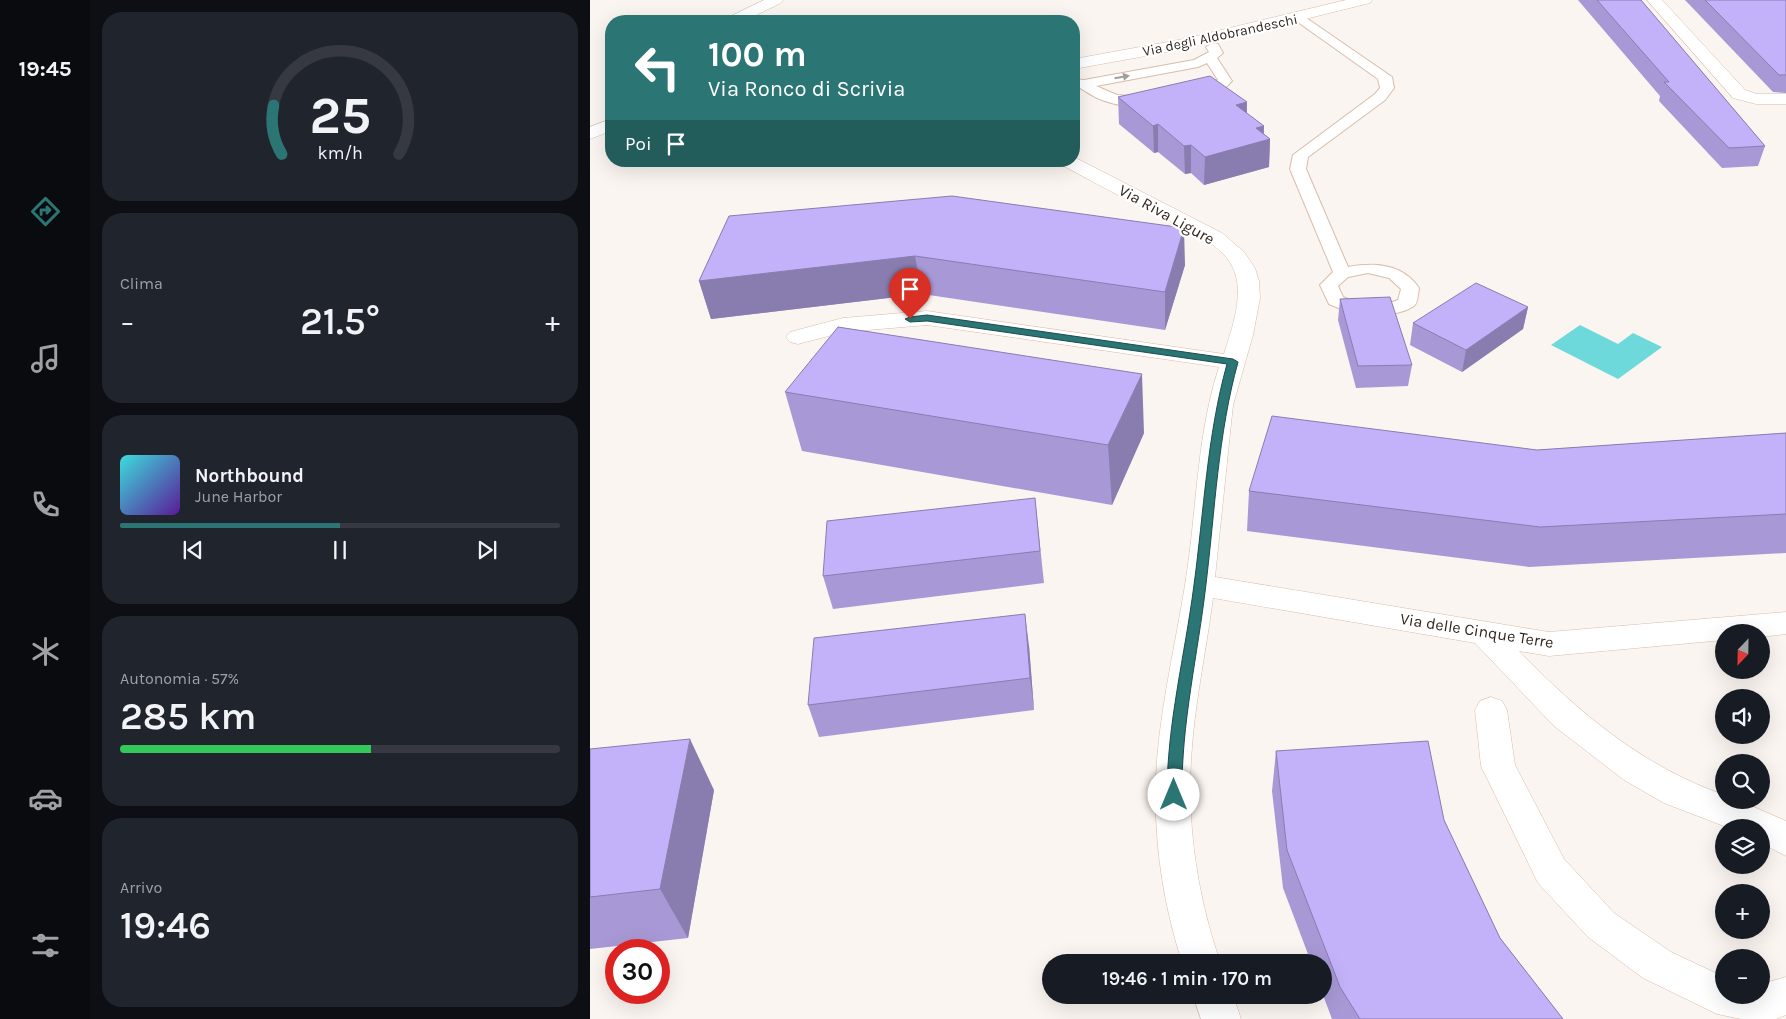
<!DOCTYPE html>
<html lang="it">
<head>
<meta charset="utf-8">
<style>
	body { margin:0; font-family:Karla,sans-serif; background:#20242c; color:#f1f3f6; height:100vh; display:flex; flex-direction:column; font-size:19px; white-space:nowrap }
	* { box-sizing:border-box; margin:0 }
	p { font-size:16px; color:#9ea1a6 }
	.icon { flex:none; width:28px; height:28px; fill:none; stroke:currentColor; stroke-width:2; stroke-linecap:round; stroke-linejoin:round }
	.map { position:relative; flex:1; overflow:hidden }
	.sheet { display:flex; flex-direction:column; gap:12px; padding:12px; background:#0d0f14; width:500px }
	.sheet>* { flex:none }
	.hud { position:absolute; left:15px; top:15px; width:475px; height:152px; border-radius:20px; box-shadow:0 5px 20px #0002; background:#2b7574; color:#fff; overflow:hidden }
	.needle { width:32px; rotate:202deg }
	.buttons { position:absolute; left:1125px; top:624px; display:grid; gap:10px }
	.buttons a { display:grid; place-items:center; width:55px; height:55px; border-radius:50%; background:#171b24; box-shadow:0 5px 20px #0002; font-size:25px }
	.speed { position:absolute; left:15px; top:939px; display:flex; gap:10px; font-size:25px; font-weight:700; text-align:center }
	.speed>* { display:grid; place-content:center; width:65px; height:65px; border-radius:50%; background:#171b24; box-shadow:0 5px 20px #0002; line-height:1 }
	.speed .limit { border:8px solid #d22; background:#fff; color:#111 }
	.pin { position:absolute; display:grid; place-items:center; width:42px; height:42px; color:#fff; margin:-51px -21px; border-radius:50% 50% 50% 0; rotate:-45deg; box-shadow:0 0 5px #0007 }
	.pin .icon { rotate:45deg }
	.me { position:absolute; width:55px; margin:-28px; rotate:0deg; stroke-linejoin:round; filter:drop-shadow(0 0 4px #0008) }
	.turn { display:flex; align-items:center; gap:18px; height:105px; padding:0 20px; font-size:22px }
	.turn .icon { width:65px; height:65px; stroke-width:2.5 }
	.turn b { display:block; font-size:35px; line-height:42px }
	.then { display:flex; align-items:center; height:48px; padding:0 20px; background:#0003; gap:10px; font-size:19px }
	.big { font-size:38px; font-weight:600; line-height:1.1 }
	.sheet .card { flex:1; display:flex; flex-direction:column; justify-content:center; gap:8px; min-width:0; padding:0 18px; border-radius:20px; background:#20242c }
	.sheet .dial { align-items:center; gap:0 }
	.dial svg { height:130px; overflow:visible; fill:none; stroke:#363941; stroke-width:7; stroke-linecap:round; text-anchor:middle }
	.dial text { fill:#f1f3f6; stroke:none }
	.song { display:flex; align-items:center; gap:15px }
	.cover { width:60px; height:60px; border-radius:8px; background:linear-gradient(135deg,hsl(180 70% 55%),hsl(270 70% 35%)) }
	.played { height:5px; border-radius:2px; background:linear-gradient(90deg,#2b7574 50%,#363941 50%) }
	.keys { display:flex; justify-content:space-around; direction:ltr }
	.heat { display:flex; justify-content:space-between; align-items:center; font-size:28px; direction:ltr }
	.charge { height:8px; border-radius:4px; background:linear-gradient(90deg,#34c759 57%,#363941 0) }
	.trip { position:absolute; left:452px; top:954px; width:290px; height:50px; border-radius:25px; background:#171b24; box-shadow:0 5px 20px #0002; font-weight:600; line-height:50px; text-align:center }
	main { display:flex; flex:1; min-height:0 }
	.dock { display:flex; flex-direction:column; width:90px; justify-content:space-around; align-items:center; background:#090b0e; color:#9ea1a6 }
	.dock .icon { width:35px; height:35px }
	.dock .active { color:#2b7574 }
	.dock b { font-size:22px; color:#f1f3f6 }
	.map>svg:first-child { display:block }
	.water { fill:#6dd9db }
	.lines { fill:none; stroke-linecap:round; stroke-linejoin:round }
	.service-casing { stroke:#dabca8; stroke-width:2 }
	.minor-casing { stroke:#dabca8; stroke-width:1 }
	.tertiary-casing { stroke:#dabca8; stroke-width:1 }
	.service { fill:#fff; fill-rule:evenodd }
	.minor { fill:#fff; fill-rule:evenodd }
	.tertiary { fill:#fff; fill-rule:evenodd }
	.wall { fill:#a899d6 }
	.shaded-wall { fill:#887dae }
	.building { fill:#c3b2f9; stroke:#887dae }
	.oneway { fill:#a29d9a }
	.route { fill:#2b7574; stroke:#1c4c4b }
	.labels { text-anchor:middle; stroke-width:4.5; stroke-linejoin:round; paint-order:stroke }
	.far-street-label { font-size:14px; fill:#31261e; stroke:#fff }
	.street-label { font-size:16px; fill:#31261e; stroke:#fff }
</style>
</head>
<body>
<main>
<nav class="dock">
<b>19:45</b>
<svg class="icon active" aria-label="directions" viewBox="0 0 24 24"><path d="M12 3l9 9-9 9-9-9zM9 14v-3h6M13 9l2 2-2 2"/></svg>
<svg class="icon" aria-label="music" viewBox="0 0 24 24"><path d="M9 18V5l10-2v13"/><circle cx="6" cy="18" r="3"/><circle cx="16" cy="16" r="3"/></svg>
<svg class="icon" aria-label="phone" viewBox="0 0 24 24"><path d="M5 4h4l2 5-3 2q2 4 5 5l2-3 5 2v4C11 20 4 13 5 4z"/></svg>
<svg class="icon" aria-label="climate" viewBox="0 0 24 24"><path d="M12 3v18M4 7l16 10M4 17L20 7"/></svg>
<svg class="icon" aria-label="car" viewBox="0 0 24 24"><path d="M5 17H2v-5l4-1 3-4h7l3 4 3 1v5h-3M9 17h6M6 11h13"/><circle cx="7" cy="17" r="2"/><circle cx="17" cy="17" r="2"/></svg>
<svg class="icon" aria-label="filters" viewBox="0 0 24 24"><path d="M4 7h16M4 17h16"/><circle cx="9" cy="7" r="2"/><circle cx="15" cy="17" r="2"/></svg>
</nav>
<section class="sheet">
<div class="card dial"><svg viewBox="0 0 100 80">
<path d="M14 69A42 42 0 1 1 86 69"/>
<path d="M14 69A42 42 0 0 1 9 39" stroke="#2b7574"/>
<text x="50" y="56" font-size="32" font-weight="700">25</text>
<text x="50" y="72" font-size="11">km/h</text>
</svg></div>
<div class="card"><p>Clima</p>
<div class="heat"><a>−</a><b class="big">21.5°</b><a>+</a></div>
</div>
<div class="card">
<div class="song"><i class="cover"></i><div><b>Northbound</b><p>June Harbor</p></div></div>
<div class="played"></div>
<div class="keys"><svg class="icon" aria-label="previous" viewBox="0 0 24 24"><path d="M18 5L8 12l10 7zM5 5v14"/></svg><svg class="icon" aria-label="pause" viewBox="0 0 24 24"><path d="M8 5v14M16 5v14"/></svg><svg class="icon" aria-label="next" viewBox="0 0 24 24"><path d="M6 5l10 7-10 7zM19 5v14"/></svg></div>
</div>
<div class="card"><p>Autonomia · 57%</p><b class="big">285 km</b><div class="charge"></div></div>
<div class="card"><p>Arrivo</p><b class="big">19:46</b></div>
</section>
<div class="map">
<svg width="1196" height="1019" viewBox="0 0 1196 1019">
	<rect width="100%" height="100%" fill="#fbf5f1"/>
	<path class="water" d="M990,325l38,19 15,-11 29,14 -44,32 -67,-34z"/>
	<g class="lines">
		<defs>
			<g id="service">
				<path d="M709,13l93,64 2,11 -9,12 -77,57 -2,12 42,98c26,-5 55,-3 71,21 -1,5 -1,15 -5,18 -4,3 -10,5 -14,6 -26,8 -47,3 -71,-8l-9,-19 13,-13 -43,-103 3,-14 82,-61 5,-6 -2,-9 -83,-59 -2,-3zM778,273l21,5 12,11 -3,11c-20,8 -35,6 -55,-3l-5,-11 10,-9z"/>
				<path d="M623,43l5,1 5,9 -6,5 15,23 -8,8 -30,8 -7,-4 2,-3 29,-10 -11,-17 -9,4 -102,19 21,9 36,3 2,3 -2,3c-19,5 -41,1 -58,-7 -7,-4 -14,-9 -21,-12v-6l10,1 110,-20 15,-8 -3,-5z"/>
			</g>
			<g id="minor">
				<path d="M1057,0h15l83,90 12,4h29v10h-30l-23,-6z"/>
				<path d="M484,157l148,76 22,19 11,16 4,13 1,17 -7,37 -20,70 -18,172 334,55 237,-20v22l-25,3v-5h-37v8l-175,16 -30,-5c59,61 123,115 205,144v5h14l48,21v35l-25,-13v-15h-32l-65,-25 -40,-23 -70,-54 -79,-83 -262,-45c-7,54 -19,108 -22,162 -4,69 7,137 29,202h-38c-21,-65 -30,-133 -25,-202 5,-65 22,-130 31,-195 9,-66 10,-134 31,-198l-292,-42 -83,7 -46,12 -8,-2 -4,-5 4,-5 53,-14 84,-7 297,43c8,-26 21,-60 9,-86 -13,-29 -63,-46 -90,-60 -27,-14 -54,-28 -81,-43l-2,-4h14z"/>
				<path d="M901,697l11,4 5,9 8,55 49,94 50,54 57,39 53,25v18h37v-11l25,-7v38l-10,4h-35l-24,-5 -74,-36 -55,-41 -50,-54 -57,-117 -6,-56 5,-9z"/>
				<path d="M603,995h40l8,24h-40z"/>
			</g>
			<g id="tertiary">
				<path d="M174,0h19l-2,3 -37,18h-20l3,-3z"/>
				<path d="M756,0h26l-2,3 -186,46 -110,20v-10l110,-20z"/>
				<path d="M21,119v12l-21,8v-12z"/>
			</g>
		</defs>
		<use href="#service" class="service-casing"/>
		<use href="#minor" class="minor-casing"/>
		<use href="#tertiary" class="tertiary-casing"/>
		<use href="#service" class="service"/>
		<use href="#minor" class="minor"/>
		<use href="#tertiary" class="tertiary"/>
	</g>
	<g class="wall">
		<path d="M988,0h63l124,146 -7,20 -36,2 -63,-67 1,-5z"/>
		<path d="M1095,0h101v93l-13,-1z"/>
		<path d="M528,97l129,5v12l17,12v8l6,5 -1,28 -65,18 -13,-12 -6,1 -27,-22 -4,1 -35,-29z"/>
		<path d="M139,216l456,49 -20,65 -243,-36 -211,25 -12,-38z"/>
		<path d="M750,299l72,66 -4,21 -52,2 -18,-68z"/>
		<path d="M938,307l-5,22 -61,43 -52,-27 3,-22z"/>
		<path d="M195,392l359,41 -32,72 -310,-54z"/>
		<path d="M1196,433v120l-257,14 -282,-36 2,-40 288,-41z"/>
		<path d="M445,498l9,85 -211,26 -10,-33z"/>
		<path d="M439,646l5,64 -215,27 -11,-32z"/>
		<path d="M0,749l124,41 -26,148 -98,11z"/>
		<path d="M686,751l168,69 56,118 63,81h-231l-9,-24h1v-33h-13l-28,-74 -11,-97z"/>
	</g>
	<g class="shaded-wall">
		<path d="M657,102l-1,28 -10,-25z"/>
		<path d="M568,124v28l-4,1 -1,-27z"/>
		<path d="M674,126l-1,15 7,-2 -1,28 -65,18 1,-28 51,-29z"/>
		<path d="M601,145v28l-6,1 -1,-28z"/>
		<path d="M594,228l1,37 -20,65v-38z"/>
		<path d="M325,256l7,38 -211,25 -12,-38z"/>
		<path d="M938,307l-5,22 -61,43 4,-22z"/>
		<path d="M552,374l2,59 -32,72 -4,-60z"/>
		<path d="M435,614l4,32 5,64 -4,-32z"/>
		<path d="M100,739l24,51 -26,148 -28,-49z"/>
	</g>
	<g class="building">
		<path d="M1007,0h44l124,146 -36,2 -65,-66h5z"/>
		<path d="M1115,0h81v75h-7z"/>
		<path d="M620,76l37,26 -11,3 28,21 -8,2 14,11 -65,18 -14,-12 -7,1 -26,-22 -5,2 -35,-29z"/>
		<path d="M362,196l232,32 -19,64 -250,-36 -216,25 30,-65z"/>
		<path d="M886,283l52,24 -62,43 -53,-27z"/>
		<path d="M800,297l22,68 -54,1 -18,-67z"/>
		<path d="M248,327l304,47 -34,71 -323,-53z"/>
		<path d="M682,416l265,34 249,-17v81l-246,13 -291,-36z"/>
		<path d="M445,498l5,53 -217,25 4,-55z"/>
		<path d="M435,614l5,64 -222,27 6,-67z"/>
		<path d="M100,739l-30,150 -70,8v-148z"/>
		<path d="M838,741l16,79 56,118 63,81h-203l-20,-32 -53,-137 -11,-99z"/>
	</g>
	<defs><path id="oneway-solid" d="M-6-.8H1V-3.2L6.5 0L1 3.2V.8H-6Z" transform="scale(1.25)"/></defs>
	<use class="oneway" href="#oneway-solid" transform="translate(532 77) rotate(-10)"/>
	<path class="route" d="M337,315l306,44 5,3c-20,72 -23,148 -32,222 -8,70 -25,140 -24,211l-3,4 -5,2 -5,-2 -2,-4c0,-71 18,-140 27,-210 10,-74 13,-149 33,-221l-300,-43 -17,1 -5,-3 5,-2z"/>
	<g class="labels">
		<g class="far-street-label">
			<text transform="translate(630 35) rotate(-12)" y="5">Via degli Aldobrandeschi</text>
		</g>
		<g class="street-label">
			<text transform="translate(577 214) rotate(29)" y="6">Via Riva Ligure</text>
			<text transform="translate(887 630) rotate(9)" y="6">Via delle Cinque Terre</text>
		</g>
	</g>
</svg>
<div class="buttons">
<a><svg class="needle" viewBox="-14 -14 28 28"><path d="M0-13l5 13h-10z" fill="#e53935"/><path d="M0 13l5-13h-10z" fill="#9ea1a6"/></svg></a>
<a><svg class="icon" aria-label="sound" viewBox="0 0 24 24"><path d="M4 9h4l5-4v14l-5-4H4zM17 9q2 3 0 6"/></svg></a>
<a><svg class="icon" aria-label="search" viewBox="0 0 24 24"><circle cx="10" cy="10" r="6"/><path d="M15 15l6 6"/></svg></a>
<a><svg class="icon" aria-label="layers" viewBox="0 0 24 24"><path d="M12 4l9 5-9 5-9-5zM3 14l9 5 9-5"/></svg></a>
<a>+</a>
<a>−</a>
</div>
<div class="speed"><div class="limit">30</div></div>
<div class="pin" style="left:320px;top:319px;background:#d93025"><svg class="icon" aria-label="arrive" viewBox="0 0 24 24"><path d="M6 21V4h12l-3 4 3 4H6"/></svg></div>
<svg class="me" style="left:584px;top:795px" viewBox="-20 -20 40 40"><circle r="19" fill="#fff"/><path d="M0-13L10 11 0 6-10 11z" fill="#2b7574"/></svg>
<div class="trip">19:46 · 1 min · 170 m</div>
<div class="hud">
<div class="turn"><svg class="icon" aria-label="left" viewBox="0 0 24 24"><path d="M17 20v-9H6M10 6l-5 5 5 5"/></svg><div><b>100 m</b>Via Ronco di Scrivia</div></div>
<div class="then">Poi<svg class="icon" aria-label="arrive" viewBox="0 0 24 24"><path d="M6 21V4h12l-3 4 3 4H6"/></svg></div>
</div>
</div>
</main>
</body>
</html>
